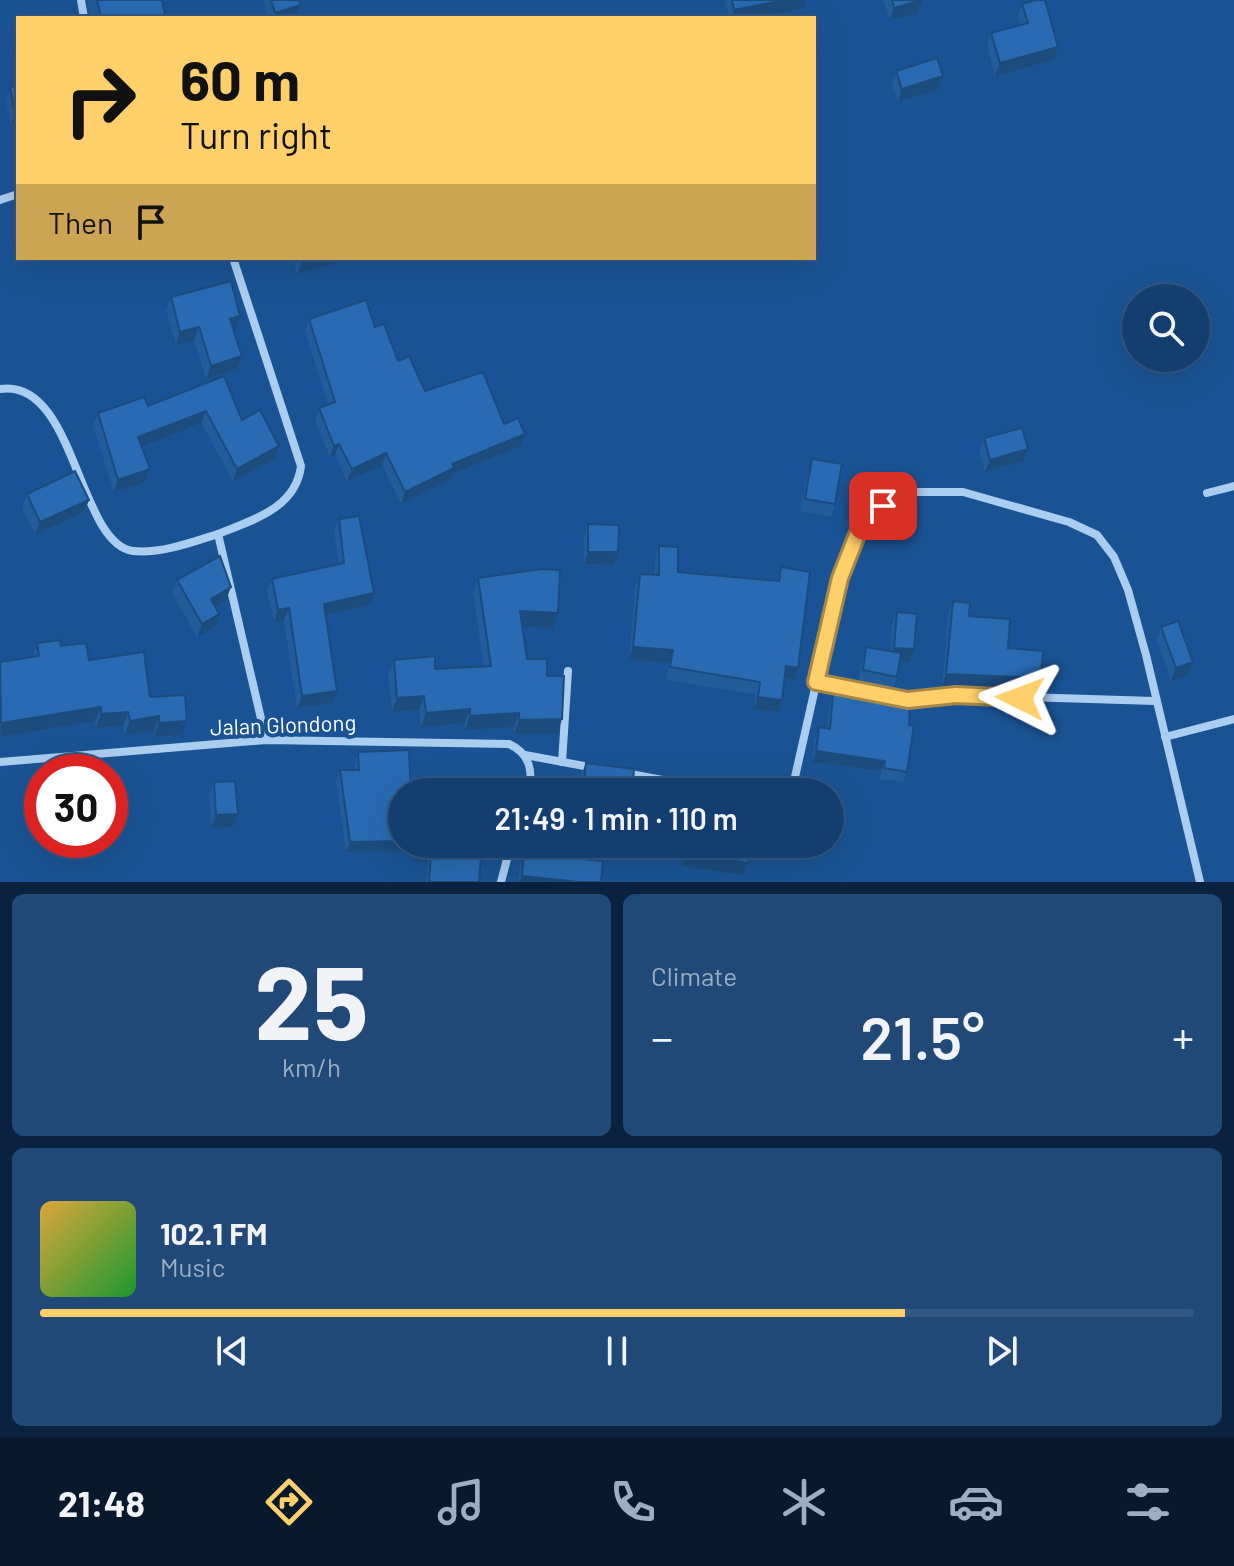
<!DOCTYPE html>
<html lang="en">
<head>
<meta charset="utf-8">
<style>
	body { margin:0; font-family:Barlow,sans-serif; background:#214978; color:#f1f3f6; height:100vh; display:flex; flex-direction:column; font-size:30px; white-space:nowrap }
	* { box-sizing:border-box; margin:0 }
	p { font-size:26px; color:#9daec3 }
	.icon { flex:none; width:44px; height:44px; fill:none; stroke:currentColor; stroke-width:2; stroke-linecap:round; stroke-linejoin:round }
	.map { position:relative; height:882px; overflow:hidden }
	.side { display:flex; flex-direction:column; gap:12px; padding:12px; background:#0b223e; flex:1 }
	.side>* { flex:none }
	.banner { position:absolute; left:16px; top:16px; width:800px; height:244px; border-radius:0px; box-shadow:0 8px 32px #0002,0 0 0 2px #335783; background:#ffcf6a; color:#111; overflow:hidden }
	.fabs { position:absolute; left:1122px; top:284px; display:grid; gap:16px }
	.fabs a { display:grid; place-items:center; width:88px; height:88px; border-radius:50%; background:#143e70; box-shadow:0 8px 32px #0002,0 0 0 2px #335783; font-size:40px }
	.speed { position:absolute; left:24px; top:754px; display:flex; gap:16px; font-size:40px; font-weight:700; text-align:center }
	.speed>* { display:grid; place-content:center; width:104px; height:104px; border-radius:50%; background:#143e70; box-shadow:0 8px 32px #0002,0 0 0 2px #335783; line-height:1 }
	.speed .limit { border:12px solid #d22; background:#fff; color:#111 }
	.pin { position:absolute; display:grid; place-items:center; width:68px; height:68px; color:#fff; margin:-34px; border-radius:16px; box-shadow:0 4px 12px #0006 }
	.me { position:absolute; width:88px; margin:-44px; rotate:273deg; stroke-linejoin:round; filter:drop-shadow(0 0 6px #0008) }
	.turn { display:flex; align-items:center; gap:28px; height:168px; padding:0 32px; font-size:36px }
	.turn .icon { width:104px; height:104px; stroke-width:2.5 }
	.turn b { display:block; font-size:56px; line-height:68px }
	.then { display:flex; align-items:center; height:76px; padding:0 32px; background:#0003; gap:16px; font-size:30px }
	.big { font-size:60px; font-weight:600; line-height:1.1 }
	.side .card { flex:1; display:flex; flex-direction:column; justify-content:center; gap:12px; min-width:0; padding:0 28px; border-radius:12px; background:#214978 }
	.side .dial { align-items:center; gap:0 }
	.dial b { font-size:104px; line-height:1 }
	.song { display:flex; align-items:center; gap:24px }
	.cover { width:96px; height:96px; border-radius:12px; background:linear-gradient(135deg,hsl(40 70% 55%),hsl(130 70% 35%)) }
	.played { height:8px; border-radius:4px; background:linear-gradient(90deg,#ffcf6a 75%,#335783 75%) }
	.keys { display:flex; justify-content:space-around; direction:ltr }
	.heat { display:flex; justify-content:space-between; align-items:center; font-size:44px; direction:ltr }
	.side .tiles { flex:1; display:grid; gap:12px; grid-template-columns:1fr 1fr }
	.card:last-child { grid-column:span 2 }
	.trip { position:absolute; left:388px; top:778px; width:456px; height:80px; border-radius:40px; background:#143e70; box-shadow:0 8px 32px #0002,0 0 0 2px #335783; font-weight:600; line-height:80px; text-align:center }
	.tabs { display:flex; height:128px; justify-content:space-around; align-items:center; background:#08192d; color:#9daec3 }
	.tabs .icon { width:56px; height:56px }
	.tabs .active { color:#ffcf6a }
	.tabs b { font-size:36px; color:#f1f3f6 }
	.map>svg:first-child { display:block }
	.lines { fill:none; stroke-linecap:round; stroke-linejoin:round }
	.minor { stroke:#abcdf0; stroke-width:8 }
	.wall { fill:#225c9a }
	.shaded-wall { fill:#1c4b7d }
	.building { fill:#286bb3; stroke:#1c4b7d; stroke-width:2 }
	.route-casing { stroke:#a68745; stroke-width:20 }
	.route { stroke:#ffcf6a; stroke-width:14 }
	.labels { text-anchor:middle; stroke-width:8; stroke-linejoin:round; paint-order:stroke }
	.street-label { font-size:22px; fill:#fff; stroke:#1a5395 }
</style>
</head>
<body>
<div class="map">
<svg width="1234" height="882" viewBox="0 0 1234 882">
	<rect width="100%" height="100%" fill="#1a5395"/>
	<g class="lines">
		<g class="minor">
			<path d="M81,0l3,18"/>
			<path d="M0,200l18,-6"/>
			<path d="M233,258l68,208c-5,42 -48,54 -83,68l48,206"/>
			<path d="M0,389c75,-12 78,155 133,162 27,3 60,-9 85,-17"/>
			<path d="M1207,493l27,-7"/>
			<path d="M816,682l50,10"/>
			<path d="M884,695l24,5 48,-5 199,6"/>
			<path d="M1165,737l69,-18"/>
			<path d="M525,755l70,13"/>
			<path d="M0,762l266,-22 243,4c20,9 25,27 19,48"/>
			<path d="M562,762l6,-91"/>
			<path d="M625,773l102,19"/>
			<path d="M784,792l11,-15 45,-199 17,-43 26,-29 28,-14h52l106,30 28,13 17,22 14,33 18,65 54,227"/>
			<path d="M501,882l10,-38"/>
		</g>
	</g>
	<g class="wall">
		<path d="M87,0h75l4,18h-76z"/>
		<path d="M263,0h36l2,5 -5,13h-28z"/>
		<path d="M725,0h82l-3,8 -50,10h-25z"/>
		<path d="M883,0h39l-4,13 -28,7z"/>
		<path d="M1022,4l32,56 -59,16 -8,-31 4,-12 29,-8 -2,-8z"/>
		<path d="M896,71l43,18 -41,13 -6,-18z"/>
		<path d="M18,85v40l-7,1 -6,-26 5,-13z"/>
		<path d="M293,258h61l-57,16z"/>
		<path d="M171,297l69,19 -4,13h-2l8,27 -5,13 -31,10 -12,-39 -18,5 -10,-35z"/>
		<path d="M309,319l66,8 23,34 27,30 79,33 21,10 -4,12 -69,28 -2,6 -49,24 -19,-39 -35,16 -12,-26 -5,2 -15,-37 4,-12 9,-4 -23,-73z"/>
		<path d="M224,376l18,44 32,39 -41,22 -32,-58 -59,23 8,23 -5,13 -31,10 -21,-66 5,-13 50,-7z"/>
		<path d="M984,438l39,23 -38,11 -6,-21z"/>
		<path d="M812,459l23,45 -4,13 -31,-6 8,-39z"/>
		<path d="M27,494l62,6 -5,12 -49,23 -13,-28z"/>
		<path d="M339,519l35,74 -4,12 -45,10 7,88 -35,5 -13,-88 -10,2 -7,-31 5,-12 67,-14 -5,-34z"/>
		<path d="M588,524l30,28 -4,13 -30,-1v-27z"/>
		<path d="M659,546l19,26 98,8 5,-13 13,113 -10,-1 -6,33 -24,-3 1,-15 -89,-14 3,-17 -40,-4 6,-72 5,-13 15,1v-16z"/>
		<path d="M478,578l80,35 -5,15 -31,-2 5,33 20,17 10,58h-43v-7l-49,3v-7l-44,4 -2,-17 -27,2 -4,-38 6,-14 41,9 49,-2 -11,-74z"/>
		<path d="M177,580l49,20 -11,7 4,7 -4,13 -18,10 -25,-44z"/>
		<path d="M953,601l16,15 68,74 -95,-3 6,-73z"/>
		<path d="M897,612l17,37 -4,13h-10l-3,15 -4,13 -35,-7 4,-23 4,-13 24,4 2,-26z"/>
		<path d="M1161,627l32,35 -5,13 -17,6 -14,-41z"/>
		<path d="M37,643l24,3 28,14 61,37 32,38 -28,2v-6l-29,4 -2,-9 -27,2 -1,-7 -95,16v-75l32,-5z"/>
		<path d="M860,686l33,13 14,73 -4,10 -23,-3 1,-8 -69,-9 3,-24 4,-11 8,1 2,-24 4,-11 23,2z"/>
		<path d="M358,752l44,92h39l-1,10 39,28h-53l2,-20 -14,-1v-10l-68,1 -10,-71 4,-11h15v-8z"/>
		<path d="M586,763l46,29h-52l1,-17z"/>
		<path d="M214,782l24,32 -5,13 -22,1 -2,-33z"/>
		<path d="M529,844h58l-2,15 16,23h-83l2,-17 4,-12h4z"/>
		<path d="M684,844h65l-1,19 -5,12 -62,-9z"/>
	</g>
	<g class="shaded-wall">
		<path d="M784,0h23l-3,8 -50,10h-22l2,-8z"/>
		<path d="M922,0l-4,13 -28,7 4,-12z"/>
		<path d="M301,5l-5,13h-23l2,-5z"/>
		<path d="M1058,47l-4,13 -59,16 5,-13z"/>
		<path d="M943,76l-4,13 -41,13 4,-13z"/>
		<path d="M18,113v12l-7,1 4,-12z"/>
		<path d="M312,258h42l-57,16 5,-13z"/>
		<path d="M240,316l-4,13 -10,2 4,-12z"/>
		<path d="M199,327l-5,13 -18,5 4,-13z"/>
		<path d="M242,356l-5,13 -31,10 5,-13z"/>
		<path d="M206,411l-5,12 -67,27 4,-13z"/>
		<path d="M525,434l-4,12 -69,28 -2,6 -49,24 4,-12 47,-28z"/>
		<path d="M339,444l-4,11 -5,2 4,-11z"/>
		<path d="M279,446l-5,13 -41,22 4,-12z"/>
		<path d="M1028,449l-5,12 -38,11 5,-12z"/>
		<path d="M386,453l-4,12 -35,16 5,-12z"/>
		<path d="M150,469l-5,13 -31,10 4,-12z"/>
		<path d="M89,500l-5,12 -49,23 5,-13z"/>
		<path d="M588,552h30l-4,13 -30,-1z"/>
		<path d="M231,587l-5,13 -20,12 5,-13z"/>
		<path d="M374,593l-4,12 -51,11 5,-12z"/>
		<path d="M289,608l-5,12 -10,2 4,-12z"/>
		<path d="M520,611l38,2 -5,15 -39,-2z"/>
		<path d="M219,614l-4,13 -18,10 5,-13z"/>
		<path d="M633,647l40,3 -4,13 -40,-4z"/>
		<path d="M894,648l20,1 -4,13 -20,-1z"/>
		<path d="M1193,662l-5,13 -17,6 5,-13z"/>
		<path d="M786,666l12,2 -4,12 -13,-2z"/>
		<path d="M946,674l95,4 -4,12 -95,-3z"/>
		<path d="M337,691l-5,12 -35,5 5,-12z"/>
		<path d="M424,696l-5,14 -27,2 5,-14z"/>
		<path d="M758,697l24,3 -4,12 -24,-3z"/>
		<path d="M101,707l-6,14 -95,16 1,-14z"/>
		<path d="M470,709l-5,14 -44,4 5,-14z"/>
		<path d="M128,712l-5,14 -27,2 5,-14z"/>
		<path d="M519,713l-5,14 -49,3 5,-14z"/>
		<path d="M159,716l-5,15 -29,4 5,-14z"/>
		<path d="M562,719l-5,15h-43l5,-14z"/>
		<path d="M187,721l-5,14 -28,2 5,-14z"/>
		<path d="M816,751l69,10 -4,10 -69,-9z"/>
		<path d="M238,814l-5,13 -22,1 5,-13z"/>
		<path d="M402,841v3h15l-3,7 -68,1 4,-10z"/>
		<path d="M418,851l22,1 -3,10 -6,-9 -3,9 -14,-1z"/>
		<path d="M686,853l62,10 -5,12 -62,-9z"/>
		<path d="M522,876l57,6h-60z"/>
	</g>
	<g class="building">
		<path d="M97,0h65l4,18h-65z"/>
		<path d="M271,0h28l2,5 -26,8z"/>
		<path d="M732,0h52l-50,10z"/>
		<path d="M892,0h30l-28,8z"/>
		<path d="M1036,0h9l13,47 -58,16 -9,-30 37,-10 -6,-19z"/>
		<path d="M937,58l6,18 -41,13 -6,-18z"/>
		<path d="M18,85v28l-3,1 -5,-27z"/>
		<path d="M231,281l9,35 -10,3 12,37 -31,10 -12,-39 -19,5 -9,-35z"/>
		<path d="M366,300l9,27 9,-3 14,37 11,-5 16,35 58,-19 21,52 14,-6 7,16 -73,30 2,4 -49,24 -19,-39 -34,16 -13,-25 -5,2 -15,-38 16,-6 -26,-83z"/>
		<path d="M224,376l18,44 18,-10 19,36 -42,23 -31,-58 -68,26 12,32 -32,11 -20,-67 46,-16 4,9z"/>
		<path d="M1022,428l6,21 -38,11 -6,-22z"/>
		<path d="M812,459l30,5 -7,40 -30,-5z"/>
		<path d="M75,471l14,29 -49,22 -13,-28z"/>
		<path d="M359,516l15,77 -50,11 13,87 -35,5 -13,-88 -11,2 -6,-31 72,-16 -5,-44z"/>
		<path d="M588,524l31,1 -1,27h-30z"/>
		<path d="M659,546l19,1v25l101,9 2,-14 29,5 -12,96 -12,-2 -4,34 -24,-3 2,-15 -90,-15 3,-17 -40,-3 7,-73 19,1z"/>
		<path d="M220,556l11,31 -20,12 8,15 -17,10 -25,-44z"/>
		<path d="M542,569l18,1 -2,43 -38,-2 7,48h20v17h17l-2,43 -43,1v-7l-49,3v-7l-44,4 -2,-17 -27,2 -3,-38 41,-4v13l56,-3 -13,-88z"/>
		<path d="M953,601l17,2 -1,13 41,3 -2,29 35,3 -2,27 -95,-4z"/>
		<path d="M897,612l20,2 -3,35 -20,-1z"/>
		<path d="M1178,621l15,41 -17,6 -15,-41z"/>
		<path d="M60,640l1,6 25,-3 3,17 55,-8 6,45 35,-2 2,26 -28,2v-7l-29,5 -2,-9 -27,2v-7l-100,16 -1,-61 39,-6 -2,-13z"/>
		<path d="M866,647l35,6 -4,24 -34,-7z"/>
		<path d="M860,686l34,7 -1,6 17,1 -1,25h5l-7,47 -23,-4 1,-7 -69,-10 3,-24 11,2 3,-36 25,3z"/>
		<path d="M409,750l2,42h-9v49l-52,1 -10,-72h19l-1,-18z"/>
		<path d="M586,763l48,6 -2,23h-49z"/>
		<path d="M235,781l3,33 -22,1 -2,-33z"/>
		<path d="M494,785v7h-44l-1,-3z"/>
		<path d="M418,844h23l-1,8 -22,-1z"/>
		<path d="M532,844h55l-2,15 18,2 -2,21h-22l-57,-6 2,-23h7z"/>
		<path d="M687,844h62l-1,19 -62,-10z"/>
		<path d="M431,853l50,4 -2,25h-50z"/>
	</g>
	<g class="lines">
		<defs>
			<path id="route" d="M883,506l-26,29 -17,43 -24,104 92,18 48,-5 64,3"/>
		</defs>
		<use href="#route" class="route-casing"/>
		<use href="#route" class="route"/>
	</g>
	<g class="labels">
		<g class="street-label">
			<text transform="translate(283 725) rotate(-2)" y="8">Jalan Glondong</text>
		</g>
	</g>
</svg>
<div class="fabs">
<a><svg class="icon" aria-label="search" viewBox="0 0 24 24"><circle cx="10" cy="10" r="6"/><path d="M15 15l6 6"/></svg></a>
</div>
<div class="speed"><div class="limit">30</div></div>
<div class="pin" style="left:883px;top:506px;background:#d93025"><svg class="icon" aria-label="arrive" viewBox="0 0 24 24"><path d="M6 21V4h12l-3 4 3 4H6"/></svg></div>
<svg class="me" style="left:1020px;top:698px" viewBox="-20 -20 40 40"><path d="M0-17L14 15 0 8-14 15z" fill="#ffcf6a" stroke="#fff" stroke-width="4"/></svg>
<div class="trip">21:49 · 1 min · 110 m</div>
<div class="banner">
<div class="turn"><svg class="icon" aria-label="right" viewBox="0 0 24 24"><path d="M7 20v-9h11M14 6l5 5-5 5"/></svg><div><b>60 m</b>Turn right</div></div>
<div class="then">Then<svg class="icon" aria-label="arrive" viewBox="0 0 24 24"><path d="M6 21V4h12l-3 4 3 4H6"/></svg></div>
</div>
</div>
<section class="side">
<div class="tiles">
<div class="card dial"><b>25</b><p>km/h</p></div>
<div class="card"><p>Climate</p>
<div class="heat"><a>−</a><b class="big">21.5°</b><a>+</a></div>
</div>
<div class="card">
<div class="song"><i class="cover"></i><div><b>102.1 FM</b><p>Music</p></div></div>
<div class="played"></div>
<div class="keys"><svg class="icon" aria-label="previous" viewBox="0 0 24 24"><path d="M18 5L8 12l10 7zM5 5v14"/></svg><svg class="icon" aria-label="pause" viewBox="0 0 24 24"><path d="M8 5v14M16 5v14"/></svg><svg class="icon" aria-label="next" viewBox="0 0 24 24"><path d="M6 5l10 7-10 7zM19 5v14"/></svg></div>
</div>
</div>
</section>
<nav class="tabs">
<b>21:48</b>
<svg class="icon active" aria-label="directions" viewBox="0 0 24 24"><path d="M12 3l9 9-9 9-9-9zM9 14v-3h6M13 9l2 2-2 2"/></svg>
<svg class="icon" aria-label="music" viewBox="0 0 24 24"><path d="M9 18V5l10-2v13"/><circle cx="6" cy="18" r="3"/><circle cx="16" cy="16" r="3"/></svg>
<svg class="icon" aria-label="phone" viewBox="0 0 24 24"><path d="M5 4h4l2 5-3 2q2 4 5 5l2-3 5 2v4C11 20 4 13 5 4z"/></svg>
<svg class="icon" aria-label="climate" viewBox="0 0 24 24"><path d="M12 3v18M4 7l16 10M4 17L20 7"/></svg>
<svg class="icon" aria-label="car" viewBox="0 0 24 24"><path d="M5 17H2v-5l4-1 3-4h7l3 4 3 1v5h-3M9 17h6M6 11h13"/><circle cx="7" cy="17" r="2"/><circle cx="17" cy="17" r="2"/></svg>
<svg class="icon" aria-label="filters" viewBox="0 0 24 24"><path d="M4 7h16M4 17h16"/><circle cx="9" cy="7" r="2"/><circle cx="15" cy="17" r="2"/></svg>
</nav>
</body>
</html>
